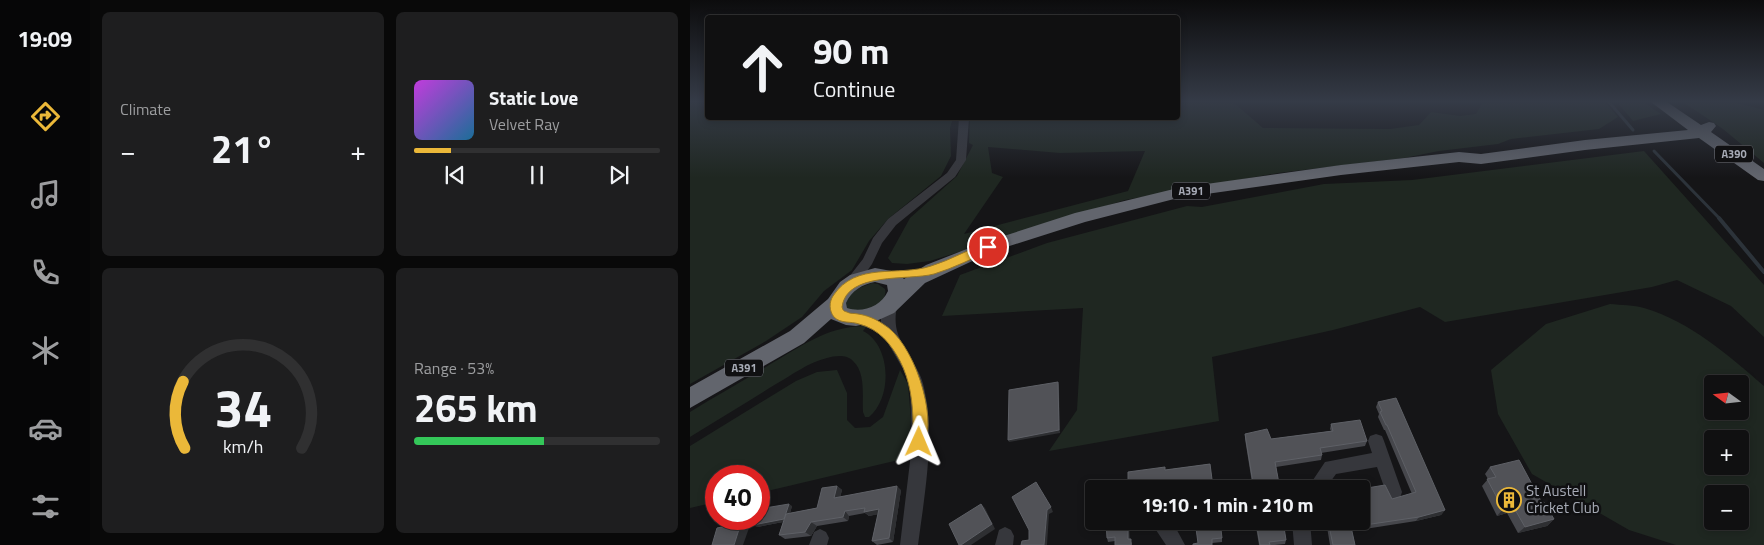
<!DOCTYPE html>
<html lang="en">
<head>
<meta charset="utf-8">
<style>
	body { margin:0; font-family:"Titillium Web",sans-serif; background:#1e1e1f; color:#f1f3f6; height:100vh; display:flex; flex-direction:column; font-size:19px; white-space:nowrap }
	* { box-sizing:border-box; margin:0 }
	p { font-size:16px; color:#9c9d9f }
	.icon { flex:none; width:28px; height:28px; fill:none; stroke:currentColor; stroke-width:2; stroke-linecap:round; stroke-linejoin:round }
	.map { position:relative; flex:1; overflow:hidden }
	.sheet { display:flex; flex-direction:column; gap:12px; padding:12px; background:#090909; width:600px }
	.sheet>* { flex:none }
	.banner { position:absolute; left:15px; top:15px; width:475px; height:105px; border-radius:5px; box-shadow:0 2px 8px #0003,0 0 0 1px #303031; background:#101011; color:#f1f3f6; overflow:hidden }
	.needle { width:32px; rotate:285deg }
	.buttons { position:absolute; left:1014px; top:375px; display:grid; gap:10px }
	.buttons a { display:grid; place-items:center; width:45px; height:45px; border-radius:5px; background:#101011; box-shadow:0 2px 8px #0003,0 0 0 1px #303031; font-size:25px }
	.speed { position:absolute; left:15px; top:465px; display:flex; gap:10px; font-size:25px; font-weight:700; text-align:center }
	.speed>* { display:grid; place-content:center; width:65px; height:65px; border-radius:50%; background:#101011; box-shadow:0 2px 8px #0003,0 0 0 1px #303031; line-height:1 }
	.speed .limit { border:8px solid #d22; background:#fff; color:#111 }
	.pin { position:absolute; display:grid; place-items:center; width:42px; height:42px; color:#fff; margin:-21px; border:2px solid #fff; border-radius:50%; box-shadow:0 1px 5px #0007 }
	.me { position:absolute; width:55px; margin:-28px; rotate:1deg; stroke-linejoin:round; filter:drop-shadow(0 0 4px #0008) }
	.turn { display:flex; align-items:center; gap:18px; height:105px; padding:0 25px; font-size:22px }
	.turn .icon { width:65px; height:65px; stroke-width:2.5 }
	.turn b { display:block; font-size:35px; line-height:42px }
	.big { font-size:38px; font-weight:700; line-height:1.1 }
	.sheet .card { flex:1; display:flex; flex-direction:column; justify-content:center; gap:8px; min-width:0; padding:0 18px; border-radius:8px; background:#1e1e1f }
	.sheet .dial { align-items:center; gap:0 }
	.dial svg { height:130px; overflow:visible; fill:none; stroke:#303031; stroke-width:7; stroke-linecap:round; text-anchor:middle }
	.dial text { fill:#f1f3f6; stroke:none }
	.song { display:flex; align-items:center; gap:15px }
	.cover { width:60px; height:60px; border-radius:8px; background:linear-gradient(135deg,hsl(290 70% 55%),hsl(200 70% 35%)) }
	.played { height:5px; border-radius:2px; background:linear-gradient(90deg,#ebb839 15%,#303031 15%) }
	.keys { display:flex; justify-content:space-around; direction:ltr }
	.heat { display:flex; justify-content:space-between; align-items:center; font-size:28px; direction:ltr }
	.charge { height:8px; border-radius:4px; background:linear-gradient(90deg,#34c759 53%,#303031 0) }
	.sheet .tiles { flex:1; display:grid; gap:12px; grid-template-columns:repeat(2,1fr) }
	.trip { position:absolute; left:395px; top:480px; width:285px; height:50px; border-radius:5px; background:#101011; box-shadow:0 2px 8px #0003,0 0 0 1px #303031; font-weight:700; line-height:50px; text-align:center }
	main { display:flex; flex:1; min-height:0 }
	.tab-bar { display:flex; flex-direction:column; width:90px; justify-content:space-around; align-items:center; background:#060607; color:#9c9d9f }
	.tab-bar .icon { width:35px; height:35px }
	.tab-bar .current { color:#ebb839 }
	.tab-bar b { font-size:22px; color:#f1f3f6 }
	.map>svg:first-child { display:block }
	.green { fill:#1f2721; fill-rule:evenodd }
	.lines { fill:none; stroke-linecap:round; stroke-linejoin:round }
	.stream-far1 { stroke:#2c333a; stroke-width:3 }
	.stream { stroke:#2c333a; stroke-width:4 }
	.minor { fill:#36373c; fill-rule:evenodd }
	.highway { fill:#62656d; fill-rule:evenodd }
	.wall { fill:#46474c }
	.shaded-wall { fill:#2e2f32 }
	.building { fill:#515257; stroke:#5e6066 }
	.route { fill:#ebb839; stroke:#997825 }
	.labels { text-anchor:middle; stroke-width:5; stroke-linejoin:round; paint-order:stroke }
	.shield { fill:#101012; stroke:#7a7c85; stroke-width:1 }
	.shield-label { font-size:11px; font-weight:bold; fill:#a7abb6 }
	.near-poi-label { font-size:15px; fill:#a7abb6; stroke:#101012; text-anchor:start }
</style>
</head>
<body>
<main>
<nav class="tab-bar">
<b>19:09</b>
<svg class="icon current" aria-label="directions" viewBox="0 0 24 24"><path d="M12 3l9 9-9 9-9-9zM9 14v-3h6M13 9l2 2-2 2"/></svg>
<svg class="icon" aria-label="music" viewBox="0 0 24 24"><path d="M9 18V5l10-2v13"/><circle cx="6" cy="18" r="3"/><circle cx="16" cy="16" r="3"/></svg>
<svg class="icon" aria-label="phone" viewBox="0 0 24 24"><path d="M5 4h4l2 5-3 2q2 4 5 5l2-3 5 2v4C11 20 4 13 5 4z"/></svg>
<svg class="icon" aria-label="climate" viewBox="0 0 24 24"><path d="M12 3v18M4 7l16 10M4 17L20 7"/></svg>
<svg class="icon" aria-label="car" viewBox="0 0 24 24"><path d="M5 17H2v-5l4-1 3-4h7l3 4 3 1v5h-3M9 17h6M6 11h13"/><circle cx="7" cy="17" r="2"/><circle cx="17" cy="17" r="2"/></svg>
<svg class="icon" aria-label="filters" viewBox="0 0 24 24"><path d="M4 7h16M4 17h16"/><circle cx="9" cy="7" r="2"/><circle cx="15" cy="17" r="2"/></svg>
</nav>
<section class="sheet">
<div class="tiles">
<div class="card"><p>Climate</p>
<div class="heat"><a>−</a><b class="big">21°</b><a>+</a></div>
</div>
<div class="card">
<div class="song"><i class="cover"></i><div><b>Static Love</b><p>Velvet Ray</p></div></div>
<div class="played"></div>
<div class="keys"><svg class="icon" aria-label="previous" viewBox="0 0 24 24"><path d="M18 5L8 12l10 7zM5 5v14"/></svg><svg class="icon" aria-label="pause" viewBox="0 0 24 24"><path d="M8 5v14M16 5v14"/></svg><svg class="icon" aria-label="next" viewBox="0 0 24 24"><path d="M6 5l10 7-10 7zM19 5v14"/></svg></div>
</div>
<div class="card dial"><svg viewBox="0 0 100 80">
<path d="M14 69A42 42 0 1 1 86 69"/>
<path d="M14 69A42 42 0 0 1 13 28" stroke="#ebb839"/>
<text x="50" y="56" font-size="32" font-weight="700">34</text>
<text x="50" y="72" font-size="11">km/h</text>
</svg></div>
<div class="card"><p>Range · 53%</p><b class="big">265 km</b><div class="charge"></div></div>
</div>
</section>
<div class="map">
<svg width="1074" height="545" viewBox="0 0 1074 545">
	<rect width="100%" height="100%" fill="#151517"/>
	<g class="green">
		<path d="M0,102h17l1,16h245l-3,10 1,28 -10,20 -53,43 -19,22 -17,29 -28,21 -22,26 -36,24 -76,43z"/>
		<path d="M488,102h55l30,26 127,1 29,-4 12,-13 29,4 16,-2 7,-12h122l13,15 -19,12 -88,10 -13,5 -59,7 -35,7 -126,15 -153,27 -195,61 -23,3 -15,-1 -4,-5 22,-40 47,-42 16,-31 -4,-2 1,-25h208zM298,147l72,6 85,-2 -17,40 -164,43 39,-57 -11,-4z"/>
		<path d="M927,102h26l18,12 -28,7z"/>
		<path d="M993,102h50l31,8v53l-41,-34z"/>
		<path d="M954,151l120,134v52l-33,-31 -54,-26 -25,7 -207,35 -25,-15 -87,23 -121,27 7,64 -170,30 28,-41 6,-102 -141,8 18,-41 87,-32 140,-37 15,1 122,-23 88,-4z"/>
		<path d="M182,283l6,1 7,5c3,11 -12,21 -23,23 -4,1 -11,-2 -15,-3l-2,-9 9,-10z"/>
		<path d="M920,304c11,1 24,1 34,4 47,14 84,47 120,78v159h-88l-47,-15 -97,-56 -34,-60 -7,-44 55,-46zM1022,384h28v27h-28zM1022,439h28v27h-28zM1022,494h28v27h-28z"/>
		<path d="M173,326l3,1 -3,4c28,14 30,66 6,86h-4l-2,-5c-1,-17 3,-39 -10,-51 -7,-7 -18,-5 -26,-3 -18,4 -35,17 -51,26 -29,18 -57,35 -86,53v-25c26,-16 53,-31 79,-47 31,-18 57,-38 94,-39z"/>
		<path d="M147,370l10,23v27l8,8 15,-1 13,-10 17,-47 8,14 3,36 -4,38 -148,35v-17h-43v26l-26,6v-62l106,-65 21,-9z"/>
	</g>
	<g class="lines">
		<g class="stream-far1">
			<path d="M919,102l24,28"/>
			<path d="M964,151l66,68"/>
		</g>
		<path class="stream" d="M1029,218l45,54"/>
		<g class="minor">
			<path d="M269,118h10l-3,42 -11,17 -59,48 -14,18 -10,21 -17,24h-10l-1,-3 1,-3 18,-23 10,-21 15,-19 59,-46 9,-13z"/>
			<path d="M201,298l5,1 2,4c-9,32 9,44 21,70 5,10 6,20 8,30 6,47 -3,96 -9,142h-18l12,-100 -2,-58 -7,-18 -18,-31 -12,-8 -18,-7 -2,-4 2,-4 5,-1 21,8v-7l5,-16z"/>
			<path d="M686,434l6,2 2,5 18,51 -2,6 -6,2 -6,-2 -11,-31 -41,7 -11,15h-18l18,-27 47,-9 -4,-12 2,-5z"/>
			<path d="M460,521h22l13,24h-19z"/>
			<path d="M602,521h18l2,24h-18z"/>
			<path d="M315,527l6,3 3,6 -1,9h-18l4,-15z"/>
			<path d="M130,529l6,3 3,6 -2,7h-18l5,-13z"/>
		</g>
		<path class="highway" d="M961,102h16l34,23 8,-3 5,1 2,3 -5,6 53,37v12l-6,-1 -59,-42 -114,12 -104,14 -22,-2 -118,13 -163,23 -93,24 -91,29 -69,32 -31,30 -20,9 -18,4 -10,-1 -15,-6 -27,24 -114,65v-21l100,-56 38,-32 12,-17 10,-7 25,-7 22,4 7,7 22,-14 56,-22 93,-30 103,-25 163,-23 118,-13 22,2 104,-14 103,-10zM185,282l12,3 1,6c-7,16 -26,22 -41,17l-1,-5c5,-12 17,-19 29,-21z"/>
	</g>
	<g class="wall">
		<path d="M688,402l67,108 -4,5 -25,6 -64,10 3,14h-25l-4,-24h35l31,-22 20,-5 -27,-64h-1l-6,-13 1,-3 -3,-7z"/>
		<path d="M641,424l36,17 -2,5 -44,7 1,2 -1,5 -45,7 4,22h-27l-8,-50v-5l26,5 60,-8 -1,-2z"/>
		<path d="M520,464l3,25h-85l37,-19z"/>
		<path d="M800,467l51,34 13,18 -7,7 -29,7 -11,-20 -10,3 -15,-30 6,-7 -3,-5z"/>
		<path d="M147,486l5,4 -2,7 61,-7 -8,52 -16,3 -5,-4 6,-27 -9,2 -4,-3 -16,3 -1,5 -31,5 -6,10 -26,3 -6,-4 4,-13 -26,5 35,-21 -2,7 27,-5z"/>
		<path d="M416,521l23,18 3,4v2h-17v-4l-7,1 -1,-4z"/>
		<path d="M505,521l27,17v4l-10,1h-14z"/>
		<path d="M565,521h28l3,19 -1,4 -10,1h-16z"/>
	</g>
	<g class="shaded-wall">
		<path d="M368,382l1,3 1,48 -51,9 -1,-2z"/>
		<path d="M147,486l5,4 -3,12 -5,-4z"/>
		<path d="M207,486l4,4 -8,52 -4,-4z"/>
		<path d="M99,504l3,2 -4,15 -31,6 -4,-2z"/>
		<path d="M291,504l4,4 10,21 -24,16h-10z"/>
		<path d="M823,506l-6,7 -10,3 6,-7z"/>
		<path d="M361,507l2,5 -4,2 -2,31h-3l3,-35z"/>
		<path d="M189,509l5,4 -15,3 -5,-4z"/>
		<path d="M755,510l-4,5 -25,6 3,-4z"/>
		<path d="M155,511l4,5 -1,5 -5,-4z"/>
		<path d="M864,519l-7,7 -29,7 7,-6z"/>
		<path d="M438,521h1l1,22 -2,-4z"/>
		<path d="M121,522l6,4 -6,10 -6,-4z"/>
		<path d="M51,523l8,5 -6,17h-9z"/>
	</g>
	<g class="building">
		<path d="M368,382l1,48 -51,10 1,-50z"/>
		<path d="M706,398l49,112 -26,7 -68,10 4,18h-22l-5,-24h33v-32l24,-4 7,14 24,-7 -29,-67h-1l-6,-13 2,-1 -4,-9z"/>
		<path d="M670,420l7,21 -47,7 2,7 -47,7 5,27h-26l-9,-55 22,-5 4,10 62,-8 -2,-7z"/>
		<path d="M829,460l22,41h2l11,18 -29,8 -12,-21 -10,3 -16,-30 9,-2 -6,-10z"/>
		<path d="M520,464l3,23 -21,2v-3l-7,1v-2l-27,4h-30v-17l37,-5v3z"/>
		<path d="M346,482l15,25 -4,3 -3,35h-23l1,-4 7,-1v-10l-17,-33z"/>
		<path d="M147,486l-3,12 63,-12 -8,52 -17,3 7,-32 -15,3 1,-4 -20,3 -2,6 -32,5 -6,10 -26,3 7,-21 31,-6 5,-20z"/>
		<path d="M664,487v2h-14z"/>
		<path d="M99,504l-5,15 -31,6 2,-6h4v-10z"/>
		<path d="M291,504l11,20 -31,21h-2l-10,-21z"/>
		<path d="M416,521h22v18h3v6h-16v-8l-8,1z"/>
		<path d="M505,521h25l2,17 -10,1v6h-19v-1l5,-1z"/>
		<path d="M566,521h27l3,19 -17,2 1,3h-10z"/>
		<path d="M51,523l-7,22h-22l5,-17z"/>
	</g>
	<linearGradient id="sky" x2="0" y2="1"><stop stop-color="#0c0c0d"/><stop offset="0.57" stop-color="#353b47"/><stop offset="1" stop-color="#353b47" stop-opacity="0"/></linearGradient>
	<rect width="1074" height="178" fill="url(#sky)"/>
	<path class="route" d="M298,243l5,4 -1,3c-19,8 -38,18 -58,24 -26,7 -87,-3 -92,33 1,3 1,4 5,5 3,2 7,1 11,2 8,1 18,5 25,10 30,17 55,91 41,123l-5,2 -5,-2c-3,-8 -1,-15 -1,-23 0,-21 -3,-44 -13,-63 -9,-17 -21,-32 -41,-37 -8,-3 -18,0 -25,-7 -5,-6 -5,-15 -1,-21 23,-35 65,-19 98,-30 20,-6 37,-17 57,-23z"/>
	<defs>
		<symbol id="building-ring" viewBox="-11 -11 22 22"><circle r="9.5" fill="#101012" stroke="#ebb839" stroke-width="1.5"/><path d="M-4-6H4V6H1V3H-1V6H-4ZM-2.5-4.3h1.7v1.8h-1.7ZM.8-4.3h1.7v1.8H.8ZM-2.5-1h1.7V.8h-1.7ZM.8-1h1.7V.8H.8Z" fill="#ebb839"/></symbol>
	</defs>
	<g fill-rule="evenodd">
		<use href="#building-ring" x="805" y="486" width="28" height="28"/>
	</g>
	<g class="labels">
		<g class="shield">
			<rect x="1025" y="145.5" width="38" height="17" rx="4"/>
			<rect x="482" y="182.5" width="38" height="17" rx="4"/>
			<rect x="35" y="359.5" width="38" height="17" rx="4"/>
		</g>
		<g class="shield-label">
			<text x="1044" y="158">A390</text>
			<text x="501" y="195">A391</text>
			<text x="54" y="372">A391</text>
		</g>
		<g class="near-poi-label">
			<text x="836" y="496">St Austell<tspan x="836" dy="17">Cricket Club</tspan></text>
		</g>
	</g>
</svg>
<div class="buttons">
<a><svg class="needle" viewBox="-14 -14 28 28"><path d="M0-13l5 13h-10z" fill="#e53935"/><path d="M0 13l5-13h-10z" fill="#9c9d9f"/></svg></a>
<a>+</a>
<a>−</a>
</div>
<div class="speed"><div class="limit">40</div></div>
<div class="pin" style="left:298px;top:247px;background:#d93025"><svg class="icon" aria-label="arrive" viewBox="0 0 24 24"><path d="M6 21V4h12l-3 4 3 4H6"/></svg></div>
<svg class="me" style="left:229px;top:442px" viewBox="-20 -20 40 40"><path d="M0-17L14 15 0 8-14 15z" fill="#ebb839" stroke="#fff" stroke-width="4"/></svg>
<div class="trip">19:10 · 1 min · 210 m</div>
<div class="banner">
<div class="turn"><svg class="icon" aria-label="ahead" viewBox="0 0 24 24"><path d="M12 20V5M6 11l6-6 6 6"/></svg><div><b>90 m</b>Continue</div></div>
</div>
</div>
</main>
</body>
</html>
